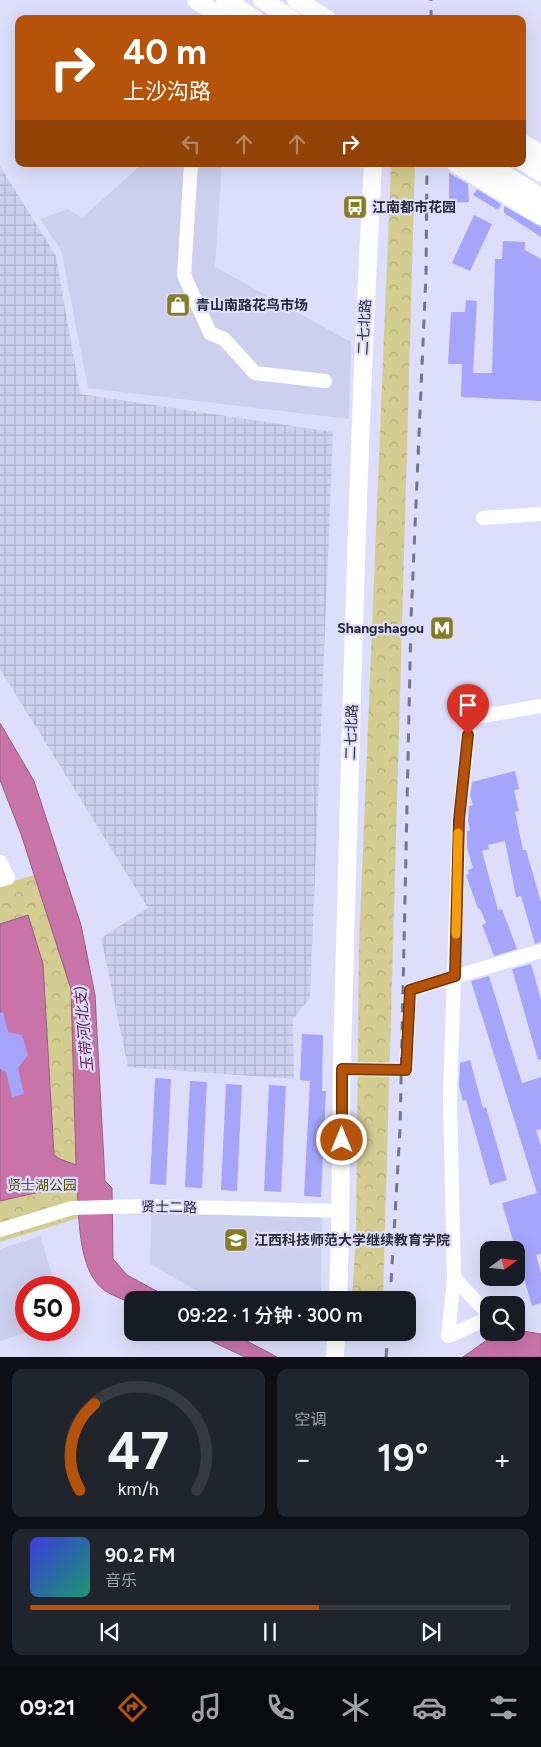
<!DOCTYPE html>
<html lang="zh">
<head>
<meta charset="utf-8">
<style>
	body { margin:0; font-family:Figtree,"Noto Sans SC",sans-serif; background:#20242c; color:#f1f3f6; height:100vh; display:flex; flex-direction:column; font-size:19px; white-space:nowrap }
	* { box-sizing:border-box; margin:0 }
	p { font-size:16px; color:#9ea1a6 }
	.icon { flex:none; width:28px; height:28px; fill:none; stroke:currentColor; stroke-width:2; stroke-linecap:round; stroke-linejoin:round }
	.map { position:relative; height:1357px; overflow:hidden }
	.sheet { display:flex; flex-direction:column; gap:12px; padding:12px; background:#0d0f14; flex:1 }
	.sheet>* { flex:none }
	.top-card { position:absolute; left:15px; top:15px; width:511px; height:152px; border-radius:10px; box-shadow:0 5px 20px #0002; background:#b45309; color:#fff; overflow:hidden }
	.needle { width:32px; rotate:75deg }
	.fabs { position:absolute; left:480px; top:1241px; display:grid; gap:10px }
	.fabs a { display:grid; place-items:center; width:45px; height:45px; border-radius:10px; background:#171b24; box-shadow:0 5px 20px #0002; font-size:25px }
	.speed { position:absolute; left:15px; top:1276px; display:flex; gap:10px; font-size:25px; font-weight:700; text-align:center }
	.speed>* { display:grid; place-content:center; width:65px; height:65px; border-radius:50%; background:#171b24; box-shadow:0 5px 20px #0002; line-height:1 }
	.speed .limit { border:8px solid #d22; background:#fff; color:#111 }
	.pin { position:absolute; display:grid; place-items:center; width:42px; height:42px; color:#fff; margin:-51px -21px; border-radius:50% 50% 50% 0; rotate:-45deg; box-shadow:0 0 5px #0007 }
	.pin .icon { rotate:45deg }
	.me { position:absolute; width:55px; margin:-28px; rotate:0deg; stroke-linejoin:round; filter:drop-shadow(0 0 4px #0008) }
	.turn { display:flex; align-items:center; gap:18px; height:105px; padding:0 25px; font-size:22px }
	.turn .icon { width:65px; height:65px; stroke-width:2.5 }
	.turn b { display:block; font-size:35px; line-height:42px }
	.lanes { display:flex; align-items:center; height:48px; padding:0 25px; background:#0003; justify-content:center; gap:25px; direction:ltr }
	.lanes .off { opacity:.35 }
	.big { font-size:38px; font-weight:600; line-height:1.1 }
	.sheet .tile { flex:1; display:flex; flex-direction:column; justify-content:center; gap:8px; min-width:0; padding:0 18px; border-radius:10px; background:#20242c }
	.sheet .dial { align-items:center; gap:0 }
	.dial svg { height:130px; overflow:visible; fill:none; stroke:#363941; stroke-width:7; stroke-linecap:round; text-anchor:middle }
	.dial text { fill:#f1f3f6; stroke:none }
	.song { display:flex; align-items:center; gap:15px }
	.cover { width:60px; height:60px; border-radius:8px; background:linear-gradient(135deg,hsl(240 70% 55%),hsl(160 70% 35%)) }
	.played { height:5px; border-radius:2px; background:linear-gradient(90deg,#b45309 60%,#363941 60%) }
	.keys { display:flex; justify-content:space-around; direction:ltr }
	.heat { display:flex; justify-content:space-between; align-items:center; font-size:28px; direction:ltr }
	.sheet .tiles { flex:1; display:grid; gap:12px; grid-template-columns:1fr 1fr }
	.tile:last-child { grid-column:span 2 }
	.trip { position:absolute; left:124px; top:1291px; width:292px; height:50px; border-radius:10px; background:#171b24; box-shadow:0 5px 20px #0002; font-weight:600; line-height:50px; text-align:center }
	.dock { display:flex; height:80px; justify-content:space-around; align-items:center; background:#090b0e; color:#9ea1a6 }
	.dock .icon { width:35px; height:35px }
	.dock .selected { color:#b45309 }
	.dock b { font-size:22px; color:#f1f3f6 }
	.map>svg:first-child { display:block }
	.built { fill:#cdcfef }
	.industrial { fill:url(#industrial-grid) }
	.forest { fill:url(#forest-crowns) }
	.water { fill:#c874a8; stroke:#985e87 }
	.building { fill:#a5a5fb }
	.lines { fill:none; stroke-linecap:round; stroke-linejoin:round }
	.minor { stroke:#fff; stroke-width:14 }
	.major { stroke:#fff; stroke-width:18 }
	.rail { stroke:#75758c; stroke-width:3; stroke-dasharray:9 9; stroke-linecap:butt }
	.route-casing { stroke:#753606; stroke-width:12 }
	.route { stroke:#b45309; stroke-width:9 }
	.slow { stroke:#f59e0b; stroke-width:9 }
	.labels { text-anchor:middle; stroke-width:4.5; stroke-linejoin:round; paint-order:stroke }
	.poi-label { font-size:14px; font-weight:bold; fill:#29293b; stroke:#dddefb; text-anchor:start }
	.street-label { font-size:14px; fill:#29293b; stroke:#dddefb }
	.park-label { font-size:14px; fill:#5b5300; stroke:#dddefb }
	.water-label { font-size:15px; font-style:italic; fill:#63174b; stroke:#dddefb }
</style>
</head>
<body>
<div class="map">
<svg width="541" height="1357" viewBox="0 0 541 1357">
	<defs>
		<pattern id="industrial-grid" width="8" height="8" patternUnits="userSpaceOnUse" patternTransform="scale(1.25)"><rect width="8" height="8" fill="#cdcfef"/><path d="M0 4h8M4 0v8" fill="none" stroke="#b0b2ce"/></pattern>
		<pattern id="forest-crowns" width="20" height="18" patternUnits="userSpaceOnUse" patternTransform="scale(1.25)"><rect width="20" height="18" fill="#d3cd91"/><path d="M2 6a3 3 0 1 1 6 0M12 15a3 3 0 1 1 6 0" fill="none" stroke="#b5b07e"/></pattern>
	</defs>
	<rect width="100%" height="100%" fill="#dddefb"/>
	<g class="built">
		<path d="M142,164h80l-7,103 136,75 -2,77 -261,-31 -27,-138 -21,-31 28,-10 14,9z"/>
		<path d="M151,1214l171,2 -1,84h-107l-64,-36z"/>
		<path d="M40,1236l16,51 -30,1v42h9l-35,11v-92z"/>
	</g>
	<path class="industrial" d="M0,166l56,90 24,138 253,38 -23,566 -17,21 1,60 -166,-12 -27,-129 47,-30 -148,-239z"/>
	<g class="forest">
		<path d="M391,164h24l-32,1136h-31l4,-69 3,-285z"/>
		<path d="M38,874l35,115 12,227 -85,26v-357z"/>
	</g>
	<g class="water">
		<path d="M0,723l34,58 47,144 14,70 10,186 7,7 1,71 14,16 46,25h-41v4c-8,-5 -20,-8 -28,-14 -26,-19 -25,-73 -27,-103l-28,3 -49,11v-277l28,-9 15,49 11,191 6,4 16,6 -5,-176 -50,-155 -21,-54z"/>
		<path d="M516,1330l25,4v23h-78l34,-24 19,-1z"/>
		<path d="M194,1333h38l45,24h-32z"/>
	</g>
	<g class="building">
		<path d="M449,173l19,11 1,18 -20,1z"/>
		<path d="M477,189l24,15 -3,6 -25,-15z"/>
		<path d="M504,206l37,21v10l-37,-24z"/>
		<path d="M474,215l18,9 -22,47 -18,-8z"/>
		<path d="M503,241l22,1v8l16,9v142l-80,-4 1,-33h-14l3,-52h14l1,-12 11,1 -4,72h19l3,-114h7z"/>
		<path d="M515,771l4,18 -5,1 5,21 -4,1 8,38h3l15,52v40l-6,2 -14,-48 -5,1 -11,-56 -17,4 1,4 -7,2 16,59 4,-1 15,40 -23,7 -12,-31 4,-2 -6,-14h-2l-12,-34 3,-1 -1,-4 5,-2 -6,-21v-16l3,-1 -2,-9 1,-15 4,-1 -3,-9 2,-14z"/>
		<path d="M531,964l10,35v60l-3,1 -26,-91z"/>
		<path d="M489,976l33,107 19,-6v52l-5,1 5,16v108l-5,1 5,18v30l-9,3 -30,-103 35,-10 -66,-212z"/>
		<path d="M3,1012l5,20 14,3 6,20 -10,13 6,26 -12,3 -6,-25 -6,-3v-56z"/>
		<path d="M302,1034l21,1 -1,56h4l-5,106 -17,-1 6,-115 -10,-1z"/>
		<path d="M470,1060l13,48 3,-1 21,73 -17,5 -24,-85 -3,1 -4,-15 1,-23z"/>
		<path d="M155,1078l16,1 -5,106 -16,-1z"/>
		<path d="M190,1081l17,1 -5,106 -17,-1z"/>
		<path d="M226,1084l16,1 -5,106 -16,-1z"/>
		<path d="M269,1085l17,1 -5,106 -17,-1z"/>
	</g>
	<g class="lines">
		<g class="minor">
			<path d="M191,164l-7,111 26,58 14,6 31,34 70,8"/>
			<path d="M483,518l58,-4"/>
			<path d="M0,862l8,16 -8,2"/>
			<path d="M342,1069l64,1 4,-80 131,-39"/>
			<path d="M0,1230l72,-22 73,-2 197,5"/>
			<path d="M454,1278l35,37"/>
			<path d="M489,1318l-41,18 6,-58 -4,-180 9,-278 11,-102 71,-12"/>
		</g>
		<g class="major">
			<path d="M196,0l28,19"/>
			<path d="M225,0l30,19"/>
			<path d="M262,0l30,19"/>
			<path d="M296,0l31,19"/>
			<path d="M522,143l19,11"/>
			<path d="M522,161l19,12"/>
			<path d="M456,164l85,52"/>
			<path d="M487,164l54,33"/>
			<path d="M338,1300c4,-93 2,-186 5,-280 8,-285 14,-571 30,-856"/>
			<path d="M335,1357l1,-25"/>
		</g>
		<g class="rail">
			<path d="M431,19v-19"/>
			<path d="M390,1300l10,-170 11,-511 15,-345 1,-110"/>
			<path d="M386,1357l2,-25"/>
		</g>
	</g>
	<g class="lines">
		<defs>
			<path id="route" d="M342,1140v-71l64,1 4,-80 45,-14 4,-156 9,-85"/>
		</defs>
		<use href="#route" class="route-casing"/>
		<use href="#route" class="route"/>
		<path class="slow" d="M456,934l2,-101"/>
	</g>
	<defs>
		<symbol id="bus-square" viewBox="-11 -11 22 22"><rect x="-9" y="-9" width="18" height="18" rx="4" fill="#877d24" stroke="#dddefb"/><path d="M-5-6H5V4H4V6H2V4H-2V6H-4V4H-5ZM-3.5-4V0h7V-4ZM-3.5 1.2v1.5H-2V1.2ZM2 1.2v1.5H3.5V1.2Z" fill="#fff"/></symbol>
		<symbol id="shop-square" viewBox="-11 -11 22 22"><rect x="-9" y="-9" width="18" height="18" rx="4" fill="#877d24" stroke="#dddefb"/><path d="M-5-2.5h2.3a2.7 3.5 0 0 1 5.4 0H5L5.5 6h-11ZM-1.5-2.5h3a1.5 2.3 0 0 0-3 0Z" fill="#fff"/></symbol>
		<symbol id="metro-square" viewBox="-11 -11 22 22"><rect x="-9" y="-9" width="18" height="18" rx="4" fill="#877d24" stroke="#dddefb"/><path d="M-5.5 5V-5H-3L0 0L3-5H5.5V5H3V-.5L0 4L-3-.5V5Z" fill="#fff"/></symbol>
		<symbol id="university-square" viewBox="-11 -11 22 22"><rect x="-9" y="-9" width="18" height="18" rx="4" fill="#877d24" stroke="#dddefb"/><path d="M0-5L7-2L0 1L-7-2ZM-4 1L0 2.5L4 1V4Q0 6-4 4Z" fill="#fff"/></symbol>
	</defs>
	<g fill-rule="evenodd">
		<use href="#bus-square" x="341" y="193" width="28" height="28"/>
		<use href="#shop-square" x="164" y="291" width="28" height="28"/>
		<use href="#metro-square" x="428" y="614" width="28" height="28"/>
		<use href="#university-square" x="222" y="1226" width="28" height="28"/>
	</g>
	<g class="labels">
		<g class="poi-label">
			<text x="372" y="212">江南都市花园</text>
			<text x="196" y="310">青山南路花鸟市场</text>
			<text x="424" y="633" text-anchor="end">Shangshagou</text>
			<text x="254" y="1245">江西科技师范大学继续教育学院</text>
		</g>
		<g class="street-label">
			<text transform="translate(364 327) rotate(-87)" y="5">二七北路</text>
			<text transform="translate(351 732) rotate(-88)" y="5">二七北路</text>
			<text transform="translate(169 1207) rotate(1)" y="5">贤士二路</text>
		</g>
		<g class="park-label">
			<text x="42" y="1190">贤士湖公园</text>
		</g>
		<g class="water-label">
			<text transform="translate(84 1029) rotate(-95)" y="5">玉带河(北支)</text>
		</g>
	</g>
</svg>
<div class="fabs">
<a><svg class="needle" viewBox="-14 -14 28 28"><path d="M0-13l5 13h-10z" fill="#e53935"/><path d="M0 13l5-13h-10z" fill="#9ea1a6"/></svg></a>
<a><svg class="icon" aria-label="search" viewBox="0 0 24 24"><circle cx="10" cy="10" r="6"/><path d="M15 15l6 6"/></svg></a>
</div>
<div class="speed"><div class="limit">50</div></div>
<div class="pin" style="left:468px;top:735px;background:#d93025"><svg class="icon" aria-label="arrive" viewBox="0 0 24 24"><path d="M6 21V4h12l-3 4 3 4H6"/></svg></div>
<svg class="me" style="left:342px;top:1140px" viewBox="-20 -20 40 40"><circle r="17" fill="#b45309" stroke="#fff" stroke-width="3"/><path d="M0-11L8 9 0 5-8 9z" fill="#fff"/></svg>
<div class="trip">09:22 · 1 分钟 · 300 m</div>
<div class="top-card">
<div class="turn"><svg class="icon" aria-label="right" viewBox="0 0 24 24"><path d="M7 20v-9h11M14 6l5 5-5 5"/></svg><div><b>40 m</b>上沙沟路</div></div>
<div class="lanes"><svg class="icon off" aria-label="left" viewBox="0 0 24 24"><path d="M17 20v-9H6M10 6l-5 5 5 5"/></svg><svg class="icon off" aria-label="ahead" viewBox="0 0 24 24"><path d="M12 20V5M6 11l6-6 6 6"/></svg><svg class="icon off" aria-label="ahead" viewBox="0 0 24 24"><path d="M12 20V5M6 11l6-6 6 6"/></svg><svg class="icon" aria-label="right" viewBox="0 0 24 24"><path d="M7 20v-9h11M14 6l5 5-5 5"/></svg></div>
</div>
</div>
<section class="sheet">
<div class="tiles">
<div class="tile dial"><svg viewBox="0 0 100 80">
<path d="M14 69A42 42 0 1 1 86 69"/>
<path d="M14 69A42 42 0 0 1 23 16" stroke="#b45309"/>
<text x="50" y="56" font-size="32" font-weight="700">47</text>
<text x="50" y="72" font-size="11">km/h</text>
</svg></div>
<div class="tile"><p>空调</p>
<div class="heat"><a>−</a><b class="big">19°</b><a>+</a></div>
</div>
<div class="tile">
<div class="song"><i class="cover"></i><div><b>90.2 FM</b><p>音乐</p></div></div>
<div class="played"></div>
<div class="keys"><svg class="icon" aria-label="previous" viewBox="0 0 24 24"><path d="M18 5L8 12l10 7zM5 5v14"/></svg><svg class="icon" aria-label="pause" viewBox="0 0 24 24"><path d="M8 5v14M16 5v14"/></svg><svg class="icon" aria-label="next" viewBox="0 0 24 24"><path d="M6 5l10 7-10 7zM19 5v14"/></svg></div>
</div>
</div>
</section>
<nav class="dock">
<b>09:21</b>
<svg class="icon selected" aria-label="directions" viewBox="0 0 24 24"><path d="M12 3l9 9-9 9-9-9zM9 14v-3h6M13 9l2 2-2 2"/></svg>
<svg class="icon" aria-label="music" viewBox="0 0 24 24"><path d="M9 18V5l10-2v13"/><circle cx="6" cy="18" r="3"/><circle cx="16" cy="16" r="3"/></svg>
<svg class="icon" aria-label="phone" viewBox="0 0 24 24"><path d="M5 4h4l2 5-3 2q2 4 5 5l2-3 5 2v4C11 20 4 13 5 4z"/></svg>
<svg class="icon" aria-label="climate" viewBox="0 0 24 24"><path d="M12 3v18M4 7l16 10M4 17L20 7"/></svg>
<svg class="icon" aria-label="car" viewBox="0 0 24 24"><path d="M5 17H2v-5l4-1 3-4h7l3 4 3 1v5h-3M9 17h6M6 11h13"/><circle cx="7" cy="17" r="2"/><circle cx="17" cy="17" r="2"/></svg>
<svg class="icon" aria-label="filters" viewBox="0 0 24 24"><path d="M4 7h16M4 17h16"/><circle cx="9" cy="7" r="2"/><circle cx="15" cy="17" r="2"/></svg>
</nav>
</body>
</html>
